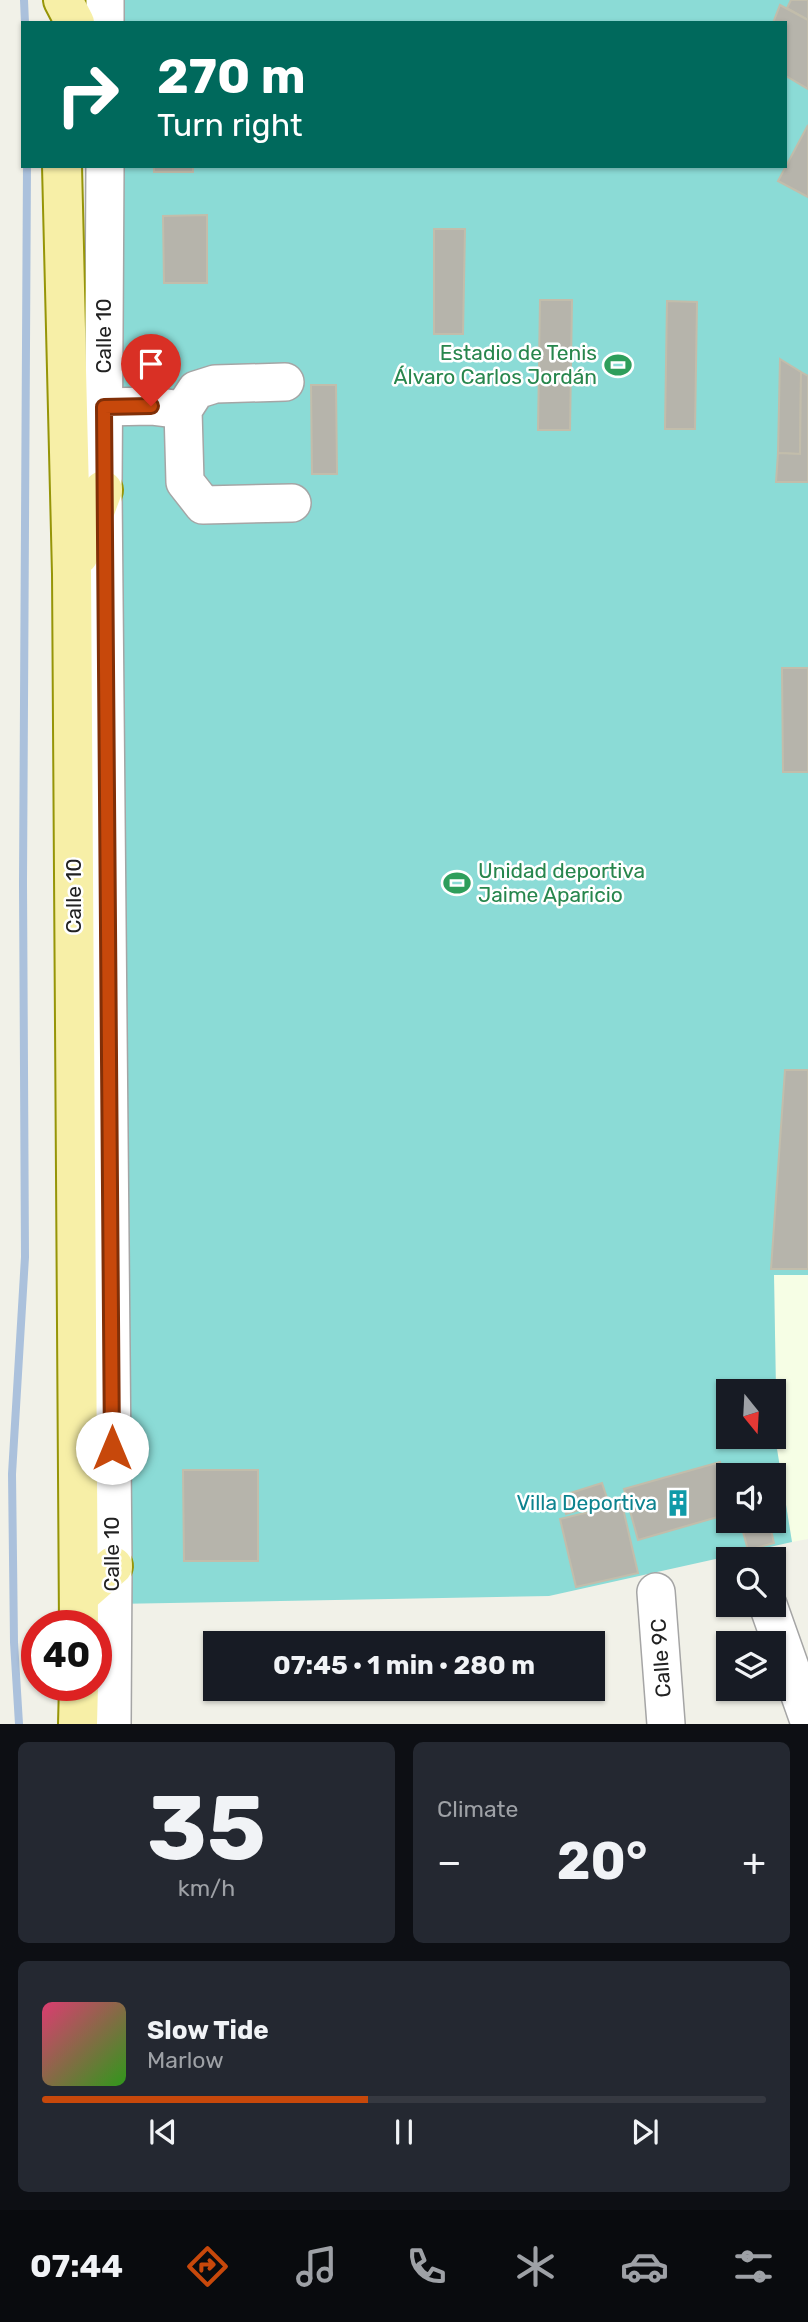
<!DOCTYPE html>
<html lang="en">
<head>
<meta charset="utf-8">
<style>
	body { margin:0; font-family:Rubik,sans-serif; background:#242831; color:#f1f3f6; height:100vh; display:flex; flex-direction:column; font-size:26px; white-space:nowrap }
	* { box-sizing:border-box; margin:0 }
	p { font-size:23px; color:#9ea1a6 }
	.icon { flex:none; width:38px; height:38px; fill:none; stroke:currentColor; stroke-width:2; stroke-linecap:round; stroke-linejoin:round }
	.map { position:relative; height:1724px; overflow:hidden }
	.panel { display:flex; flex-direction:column; gap:18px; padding:18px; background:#0d0f14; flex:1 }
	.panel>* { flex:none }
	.banner { position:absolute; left:21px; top:21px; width:766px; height:147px; border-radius:0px; box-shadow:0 2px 5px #0004; background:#00695c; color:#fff; overflow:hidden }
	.needle { width:46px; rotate:162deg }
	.controls { position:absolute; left:716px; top:1379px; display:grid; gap:14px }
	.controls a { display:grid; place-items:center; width:70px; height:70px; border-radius:0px; background:#171b24; box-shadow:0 2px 5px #0004; font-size:35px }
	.speed { position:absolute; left:21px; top:1610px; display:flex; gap:14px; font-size:35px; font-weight:700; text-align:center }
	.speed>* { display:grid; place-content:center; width:91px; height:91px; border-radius:50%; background:#171b24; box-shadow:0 2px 5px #0004; line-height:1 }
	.speed .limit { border:10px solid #d22; background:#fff; color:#111 }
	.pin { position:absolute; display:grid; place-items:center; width:60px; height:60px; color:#fff; margin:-72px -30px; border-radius:50% 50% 50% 0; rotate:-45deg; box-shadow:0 0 7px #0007 }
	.pin .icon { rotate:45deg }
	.me { position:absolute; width:77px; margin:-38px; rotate:0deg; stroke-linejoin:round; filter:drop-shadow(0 0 5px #0008) }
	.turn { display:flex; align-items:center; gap:24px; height:147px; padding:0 21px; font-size:32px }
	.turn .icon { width:91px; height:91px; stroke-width:2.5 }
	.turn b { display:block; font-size:49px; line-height:60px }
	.big { font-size:52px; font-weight:700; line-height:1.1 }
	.panel .tile { flex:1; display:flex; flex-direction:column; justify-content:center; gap:10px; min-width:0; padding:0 24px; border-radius:10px; background:#242831 }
	.panel .dial { align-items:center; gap:0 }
	.dial b { font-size:91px; line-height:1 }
	.song { display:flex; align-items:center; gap:21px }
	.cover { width:84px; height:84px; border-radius:10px; background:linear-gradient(135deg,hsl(340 70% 55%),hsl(110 70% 35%)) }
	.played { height:7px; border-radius:4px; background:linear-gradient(90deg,#c7480b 45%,#363941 45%) }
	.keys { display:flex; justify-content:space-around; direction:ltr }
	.heat { display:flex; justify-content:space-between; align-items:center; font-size:38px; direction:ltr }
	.panel .tiles { flex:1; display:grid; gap:18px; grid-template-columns:1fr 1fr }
	.tile:last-child { grid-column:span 2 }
	.trip { position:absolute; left:203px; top:1631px; width:402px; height:70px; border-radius:0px; background:#171b24; box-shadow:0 2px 5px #0004; font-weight:700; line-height:70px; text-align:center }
	.tab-bar { display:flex; height:112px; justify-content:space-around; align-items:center; background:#090b0e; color:#9ea1a6 }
	.tab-bar .icon { width:49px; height:49px }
	.tab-bar .active { color:#c7480b }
	.tab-bar b { font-size:32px; color:#f1f3f6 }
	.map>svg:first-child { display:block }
	.education { fill:#f6fee5 }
	.pitch { fill:#8bdbd6; fill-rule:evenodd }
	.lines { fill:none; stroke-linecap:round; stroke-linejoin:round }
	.stream { stroke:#abc1dc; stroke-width:8 }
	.building { fill:#b6b4ab; stroke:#c2bdab; stroke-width:2 }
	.minor-casing { stroke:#a5a5a5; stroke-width:40 }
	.major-casing { stroke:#969508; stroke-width:42 }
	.minor { stroke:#fff; stroke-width:37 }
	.major { stroke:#f7efa7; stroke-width:38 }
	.route-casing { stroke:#812f07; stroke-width:18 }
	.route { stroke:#c7480b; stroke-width:12 }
	.labels { text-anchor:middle; stroke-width:5; stroke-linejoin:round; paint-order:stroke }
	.street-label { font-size:21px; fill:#212121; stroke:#fff }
	.leisure-label { font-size:21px; fill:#27864d; stroke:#fff; text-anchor:end }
	.culture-label { font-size:21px; fill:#0d838f; stroke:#fff; text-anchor:end }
</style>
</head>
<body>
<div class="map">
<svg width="808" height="1724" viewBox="0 0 808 1724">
	<rect width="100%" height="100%" fill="#f1f1e8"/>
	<path class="education" d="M774,1275h34v264l-16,3 -15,-93z"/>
	<path class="pitch" d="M105,0h703v1275h-34l3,174 15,93 -243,54 -436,8 -8,-1438h681v-143h-681zM728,1391h46v46h-46zM728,1475h46v46h-46z"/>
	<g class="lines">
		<g class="stream">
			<path d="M24,0l1,23"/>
			<path d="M19,1724l-5,-82 -2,-168 13,-217 -2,-374 4,-717"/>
		</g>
	</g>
	<g class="building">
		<path d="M791,0h17v20l-21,-12z"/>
		<path d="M780,5l28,15v69l-22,-13v-53h-13z"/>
		<path d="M808,125v72l-30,-16z"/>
		<rect x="154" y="166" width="39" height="6"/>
		<path d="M207,215v68h-43l-1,-67z"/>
		<path d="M434,229h31l-2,105h-29z"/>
		<path d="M540,300h32l-2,130h-32z"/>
		<path d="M667,301l30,1 -2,127h-30z"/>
		<path d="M780,359l21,13 -1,82 -22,-1z"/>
		<path d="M801,372l7,4v106h-32l2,-29 22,1z"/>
		<path d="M311,385h25l1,89h-25z"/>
		<path d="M782,668h26v104h-25z"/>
		<path d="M785,1070h23v199h-37z"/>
		<path d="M720,1462l8,29v23l-90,26 -14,-51z"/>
		<path d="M755,1468l2,7h-28v-1z"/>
		<path d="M183,1470h75v91h-74z"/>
		<path d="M602,1483l6,18 -42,13 -5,-18z"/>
		<path d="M622,1504l16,69 -62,14 -16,-68z"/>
		<path d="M740,1521h29l5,22 -26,7z"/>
	</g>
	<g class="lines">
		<defs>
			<g id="minor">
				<path d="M105,23v-23"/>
				<path d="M105,166l-2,324 10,1076 -1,158"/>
				<path d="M285,382l-70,2 -19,6 -13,20 2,72 18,23 89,-2"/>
				<path d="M104,407l47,-1 32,4"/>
				<path d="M656,1592l10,132"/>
				<path d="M768,1605l40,113"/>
			</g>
			<g id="major">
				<path d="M63,0l12,23"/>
				<path d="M62,166l10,408 7,1052"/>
				<path d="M79,555l24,-65"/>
				<path d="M80,1595l33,-29"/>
				<path d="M78,1724l1,-39"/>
			</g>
		</defs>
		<use href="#minor" class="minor-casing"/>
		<use href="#major" class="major-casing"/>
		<use href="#minor" class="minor"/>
		<use href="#major" class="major"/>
	</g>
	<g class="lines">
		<defs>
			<path id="route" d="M112,1448l-8,-1041 47,-1"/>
		</defs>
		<use href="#route" class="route-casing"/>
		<use href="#route" class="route"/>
	</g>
	<defs>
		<symbol id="stadium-bare" viewBox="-9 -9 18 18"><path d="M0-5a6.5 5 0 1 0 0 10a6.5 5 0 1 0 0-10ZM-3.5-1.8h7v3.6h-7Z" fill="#2e9e5b" stroke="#fff" stroke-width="2.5" paint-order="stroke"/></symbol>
		<symbol id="building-bare" viewBox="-9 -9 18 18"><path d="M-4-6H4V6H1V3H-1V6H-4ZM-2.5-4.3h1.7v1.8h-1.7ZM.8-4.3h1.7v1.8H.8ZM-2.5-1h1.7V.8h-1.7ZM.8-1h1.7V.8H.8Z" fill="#0f9aa8" stroke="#fff" stroke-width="2.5" paint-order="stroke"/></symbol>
	</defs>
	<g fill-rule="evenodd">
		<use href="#stadium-bare" x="599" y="346" width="38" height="38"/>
		<use href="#stadium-bare" x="438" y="864" width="38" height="38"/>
		<use href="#building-bare" x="659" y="1484" width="38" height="38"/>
	</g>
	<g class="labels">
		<g class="street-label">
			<text transform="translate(104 336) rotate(-90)" y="7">Calle 10</text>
			<text transform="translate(74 896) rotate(-90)" y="7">Calle 10</text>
			<text transform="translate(112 1554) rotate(-90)" y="7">Calle 10</text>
			<text transform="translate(661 1658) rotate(-94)" y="7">Calle 9C</text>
		</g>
		<g class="leisure-label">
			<text x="597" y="360">Estadio de Tenis<tspan x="597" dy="24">Álvaro Carlos Jordán</tspan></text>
			<text x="478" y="878" text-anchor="start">Unidad deportiva<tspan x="478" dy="24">Jaime Aparicio</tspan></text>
		</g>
		<g class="culture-label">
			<text x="657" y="1510">Villa Deportiva</text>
		</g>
	</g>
</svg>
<div class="controls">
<a><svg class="needle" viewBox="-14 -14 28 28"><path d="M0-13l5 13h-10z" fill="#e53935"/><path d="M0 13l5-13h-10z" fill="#9ea1a6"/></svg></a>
<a><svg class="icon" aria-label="sound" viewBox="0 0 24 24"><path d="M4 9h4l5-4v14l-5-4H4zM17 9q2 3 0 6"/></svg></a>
<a><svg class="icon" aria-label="search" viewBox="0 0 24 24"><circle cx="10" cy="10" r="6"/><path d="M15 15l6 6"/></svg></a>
<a><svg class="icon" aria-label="layers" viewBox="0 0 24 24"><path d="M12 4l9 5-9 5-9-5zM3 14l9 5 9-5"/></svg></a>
</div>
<div class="speed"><div class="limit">40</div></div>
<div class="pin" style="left:151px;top:406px;background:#d93025"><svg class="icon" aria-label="arrive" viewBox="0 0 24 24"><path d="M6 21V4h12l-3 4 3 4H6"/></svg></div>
<svg class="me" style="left:112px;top:1448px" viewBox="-20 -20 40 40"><circle r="19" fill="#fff"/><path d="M0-13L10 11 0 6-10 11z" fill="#c7480b"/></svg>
<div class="trip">07:45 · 1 min · 280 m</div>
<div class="banner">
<div class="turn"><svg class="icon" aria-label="right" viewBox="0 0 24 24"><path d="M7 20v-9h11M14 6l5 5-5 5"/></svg><div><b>270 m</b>Turn right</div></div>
</div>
</div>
<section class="panel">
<div class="tiles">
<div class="tile dial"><b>35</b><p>km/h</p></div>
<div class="tile"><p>Climate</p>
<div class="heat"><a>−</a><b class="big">20°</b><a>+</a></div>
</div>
<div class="tile">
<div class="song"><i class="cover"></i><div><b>Slow Tide</b><p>Marlow</p></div></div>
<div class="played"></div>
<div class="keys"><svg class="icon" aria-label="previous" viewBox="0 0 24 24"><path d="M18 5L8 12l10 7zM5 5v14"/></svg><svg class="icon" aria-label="pause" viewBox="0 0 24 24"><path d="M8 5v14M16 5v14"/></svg><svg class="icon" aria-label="next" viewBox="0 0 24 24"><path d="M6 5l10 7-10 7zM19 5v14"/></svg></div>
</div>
</div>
</section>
<nav class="tab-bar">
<b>07:44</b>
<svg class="icon active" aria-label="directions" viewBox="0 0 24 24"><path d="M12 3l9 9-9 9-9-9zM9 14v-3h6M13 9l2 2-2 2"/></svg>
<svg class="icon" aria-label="music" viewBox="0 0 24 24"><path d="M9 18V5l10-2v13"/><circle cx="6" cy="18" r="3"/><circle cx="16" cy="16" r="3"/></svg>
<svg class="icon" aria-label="phone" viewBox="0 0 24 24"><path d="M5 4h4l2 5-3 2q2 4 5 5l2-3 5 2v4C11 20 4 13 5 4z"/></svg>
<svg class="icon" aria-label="climate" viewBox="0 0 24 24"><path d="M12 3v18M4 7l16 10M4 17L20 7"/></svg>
<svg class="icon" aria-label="car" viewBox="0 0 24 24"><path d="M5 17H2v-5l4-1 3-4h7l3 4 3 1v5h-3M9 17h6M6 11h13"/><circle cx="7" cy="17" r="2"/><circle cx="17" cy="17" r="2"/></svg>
<svg class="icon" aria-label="filters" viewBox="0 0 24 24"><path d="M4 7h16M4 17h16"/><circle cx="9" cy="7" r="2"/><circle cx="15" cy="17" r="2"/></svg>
</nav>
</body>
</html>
